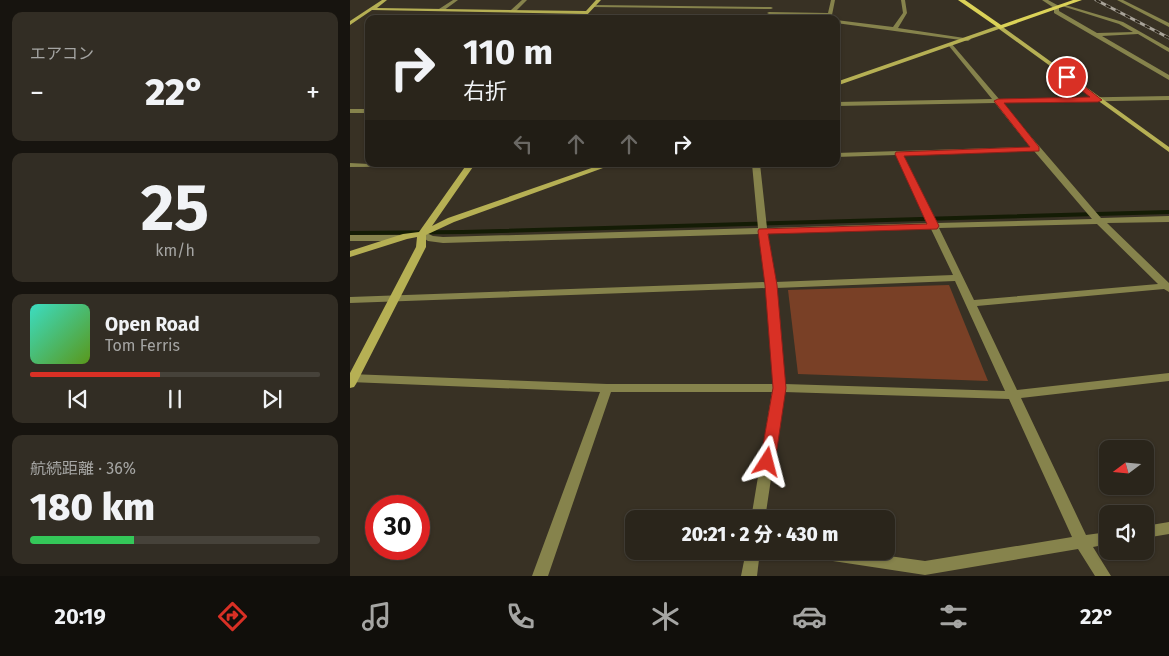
<!DOCTYPE html>
<html lang="ja">
<head>
<meta charset="utf-8">
<style>
	body { margin:0; font-family:"Fira Sans","Noto Sans JP",sans-serif; background:#322d24; color:#f1f3f6; height:100vh; display:flex; flex-direction:column; font-size:19px; white-space:nowrap }
	* { box-sizing:border-box; margin:0 }
	p { font-size:16px; color:#a5a5a3 }
	.icon { flex:none; width:28px; height:28px; fill:none; stroke:currentColor; stroke-width:2; stroke-linecap:round; stroke-linejoin:round }
	.map { position:relative; flex:1; overflow:hidden }
	.details { display:flex; flex-direction:column; gap:12px; padding:12px; background:#17140f; width:350px }
	.details>* { flex:none }
	.guide { position:absolute; left:15px; top:15px; width:475px; height:152px; border-radius:10px; box-shadow:0 1px 4px #0004,0 0 0 1px #46423a; background:#2a251b; color:#f1f3f6; overflow:hidden }
	.needle { width:32px; rotate:254deg }
	.controls { position:absolute; left:749px; top:440px; display:grid; gap:10px }
	.controls a { display:grid; place-items:center; width:55px; height:55px; border-radius:10px; background:#2a251b; box-shadow:0 1px 4px #0004,0 0 0 1px #46423a; font-size:25px }
	.speed { position:absolute; left:15px; top:495px; display:flex; gap:10px; font-size:25px; font-weight:700; text-align:center }
	.speed>* { display:grid; place-content:center; width:65px; height:65px; border-radius:50%; background:#2a251b; box-shadow:0 1px 4px #0004,0 0 0 1px #46423a; line-height:1 }
	.speed .limit { border:8px solid #d22; background:#fff; color:#111 }
	.pin { position:absolute; display:grid; place-items:center; width:42px; height:42px; color:#fff; margin:-21px; border:2px solid #fff; border-radius:50%; box-shadow:0 1px 5px #0007 }
	.me { position:absolute; width:55px; margin:-28px; rotate:9deg; stroke-linejoin:round; filter:drop-shadow(0 0 4px #0008) }
	.turn { display:flex; align-items:center; gap:18px; height:105px; padding:0 15px; font-size:22px }
	.turn .icon { width:65px; height:65px; stroke-width:2.5 }
	.turn b { display:block; font-size:35px; line-height:42px }
	.lanes { display:flex; align-items:center; height:48px; padding:0 15px; background:#0003; justify-content:center; gap:25px; direction:ltr }
	.lanes .off { opacity:.35 }
	.big { font-size:38px; font-weight:800; line-height:1.1 }
	.details .card { flex:1; display:flex; flex-direction:column; justify-content:center; gap:8px; min-width:0; padding:0 18px; border-radius:10px; background:#322d24 }
	.details .dial { align-items:center; gap:0 }
	.dial b { font-size:65px; line-height:1 }
	.song { display:flex; align-items:center; gap:15px }
	.cover { width:60px; height:60px; border-radius:8px; background:linear-gradient(135deg,hsl(170 70% 55%),hsl(90 70% 35%)) }
	.played { height:5px; border-radius:2px; background:linear-gradient(90deg,#d93025 45%,#46423a 45%) }
	.keys { display:flex; justify-content:space-around; direction:ltr }
	.heat { display:flex; justify-content:space-between; align-items:center; font-size:28px; direction:ltr }
	.charge { height:8px; border-radius:4px; background:linear-gradient(90deg,#34c759 36%,#46423a 0) }
	.trip { position:absolute; left:275px; top:510px; width:270px; height:50px; border-radius:10px; background:#2a251b; box-shadow:0 1px 4px #0004,0 0 0 1px #46423a; font-weight:800; line-height:50px; text-align:center }
	.dock { display:flex; height:80px; justify-content:space-around; align-items:center; background:#110f0b; color:#a5a5a3 }
	.dock .icon { width:35px; height:35px }
	.dock .active { color:#d93025 }
	.dock b { font-size:22px; color:#f1f3f6 }
	main { display:flex; flex:1; min-height:0 }
	.map>svg:first-child { display:block }
	.green { fill:#794026 }
	.lines { fill:none; stroke-linecap:round; stroke-linejoin:round }
	.stream { fill:#141c05; fill-rule:evenodd }
	.street { fill:#86834c; fill-rule:evenodd }
	.secondary { fill:#b6b054; fill-rule:evenodd }
	.primary { fill:#dbd258; fill-rule:evenodd }
	.rail-casing { stroke:#a8a399; stroke-width:3 }
	.rail { stroke:#2e271b; stroke-width:2; stroke-dasharray:5.5; stroke-linecap:butt }
	.route { fill:#d93025; stroke:#8d1f18 }
</style>
</head>
<body>
<main>
<section class="details">
<div class="card"><p>エアコン</p>
<div class="heat"><a>−</a><b class="big">22°</b><a>+</a></div>
</div>
<div class="card dial"><b>25</b><p>km/h</p></div>
<div class="card">
<div class="song"><i class="cover"></i><div><b>Open Road</b><p>Tom Ferris</p></div></div>
<div class="played"></div>
<div class="keys"><svg class="icon" aria-label="previous" viewBox="0 0 24 24"><path d="M18 5L8 12l10 7zM5 5v14"/></svg><svg class="icon" aria-label="pause" viewBox="0 0 24 24"><path d="M8 5v14M16 5v14"/></svg><svg class="icon" aria-label="next" viewBox="0 0 24 24"><path d="M6 5l10 7-10 7zM19 5v14"/></svg></div>
</div>
<div class="card"><p>航続距離 · 36%</p><b class="big">180 km</b><div class="charge"></div></div>
</section>
<div class="map">
<svg width="819" height="576" viewBox="0 0 819 576">
	<rect width="100%" height="100%" fill="#383124"/>
	<path class="green" d="M599,285l39,96 -190,-7 -10,-84z"/>
	<g class="lines">
		<path class="stream" d="M819,210v4l-706,20 -113,1v-4l113,-1z"/>
		<g class="street">
			<path d="M103,0h5l-15,11h-4v-2z"/>
			<path d="M172,0h5l-12,12h-4v-2z"/>
			<path d="M481,0h4l-3,15 -4,4h-4l1,-3 -56,-2 -2,-1 2,-1 59,1z"/>
			<path d="M551,0h4l2,13 -9,15 73,11 -3,2 -132,-18v-3l57,7 10,-14z"/>
			<path d="M692,0h6l11,6v5l38,22 36,-1 -14,-8 -57,-18v-2l61,18 46,26v4l-2,-1 -29,-17 -36,2 67,39v5l-115,-67v-5z"/>
			<path d="M767,0h6l46,23v4z"/>
			<path d="M244,5l177,2 2,1 -2,1 -179,-2z"/>
			<path d="M601,43l48,56 170,-3v4l-167,3 99,115 68,-2v6l-62,1 62,60v9l-5,-3 -187,17 40,84 152,-17v8l-148,17 65,137 22,-3v12l-15,3 18,29h-16l-17,-27 -153,26 -125,-19 -2,-5h55l72,10 147,-24 -63,-138 -225,-7 -19,127h-14l21,-127h-161l-63,184h-16l68,-184 -250,-10v-8l257,10h166l-7,-96 -416,15v-6l416,-15 -7,-48 -316,9 -15,-2 -11,-7 5,-3 11,5 10,1 315,-9 -6,-64h8l7,64 161,-5 -32,-68 -60,2v-4l194,-6 -35,-44 -159,3v-4l156,-3 -43,-53v-2zM684,151l58,68 -155,4 -34,-68zM747,224l61,60 -184,16 -35,-72zM581,229l22,46 -178,7 -7,-49zM605,281l50,110 -220,-7 -9,-96z"/>
			<rect x="0" y="109" width="19" height="4"/>
			<path d="M0,163l19,1h143l-4,2 -158,1z"/>
			<path d="M0,235h50l5,3 -5,3h-50z"/>
			<path d="M819,522v12l-24,4v-12z"/>
			<path d="M396,551h14l-3,25h-16z"/>
		</g>
		<g class="secondary">
			<path d="M32,0h5l-10,8 209,3 10,-11h5l-16,17 -2,-1 1,-2 -212,-4 -22,15v-4z"/>
			<path d="M650,25l169,122v5l-170,-123 -163,57v-4z"/>
			<path d="M117,164h8l-43,62 16,-8 155,-54h11l-160,58 -28,13v12l-70,137 -2,3 -4,1v-15l66,-126 1,-10 -10,2 -57,18v-6l53,-17 16,-2z"/>
		</g>
		<path class="primary" d="M608,0h7l36,25 72,-25h9l-82,29z"/>
		<defs>
			<path id="rail" d="M746,0l73,38"/>
		</defs>
		<use href="#rail" class="rail-casing"/>
		<use href="#rail" class="rail"/>
	</g>
	<path class="route" d="M715,75h5l32,25 -4,2 -94,1 35,44v4l-135,5 35,70 -2,3 -169,5 9,51 9,103 -11,74 -2,5 -6,1 -5,-1 -2,-5 13,-74 -8,-103 -7,-54 1,-2 168,-5 -32,-70 1,-2 134,-5 -36,-46 4,-2 92,-2 -25,-19z"/>
</svg>
<div class="controls">
<a><svg class="needle" viewBox="-14 -14 28 28"><path d="M0-13l5 13h-10z" fill="#e53935"/><path d="M0 13l5-13h-10z" fill="#a5a5a3"/></svg></a>
<a><svg class="icon" aria-label="sound" viewBox="0 0 24 24"><path d="M4 9h4l5-4v14l-5-4H4zM17 9q2 3 0 6"/></svg></a>
</div>
<div class="speed"><div class="limit">30</div></div>
<div class="pin" style="left:717px;top:77px;background:#d93025"><svg class="icon" aria-label="arrive" viewBox="0 0 24 24"><path d="M6 21V4h12l-3 4 3 4H6"/></svg></div>
<svg class="me" style="left:417px;top:462px" viewBox="-20 -20 40 40"><path d="M0-17L14 15 0 8-14 15z" fill="#d93025" stroke="#fff" stroke-width="4"/></svg>
<div class="trip">20:21 · 2 分 · 430 m</div>
<div class="guide">
<div class="turn"><svg class="icon" aria-label="right" viewBox="0 0 24 24"><path d="M7 20v-9h11M14 6l5 5-5 5"/></svg><div><b>110 m</b>右折</div></div>
<div class="lanes"><svg class="icon off" aria-label="left" viewBox="0 0 24 24"><path d="M17 20v-9H6M10 6l-5 5 5 5"/></svg><svg class="icon off" aria-label="ahead" viewBox="0 0 24 24"><path d="M12 20V5M6 11l6-6 6 6"/></svg><svg class="icon off" aria-label="ahead" viewBox="0 0 24 24"><path d="M12 20V5M6 11l6-6 6 6"/></svg><svg class="icon" aria-label="right" viewBox="0 0 24 24"><path d="M7 20v-9h11M14 6l5 5-5 5"/></svg></div>
</div>
</div>
</main>
<nav class="dock">
<b>20:19</b>
<svg class="icon active" aria-label="directions" viewBox="0 0 24 24"><path d="M12 3l9 9-9 9-9-9zM9 14v-3h6M13 9l2 2-2 2"/></svg>
<svg class="icon" aria-label="music" viewBox="0 0 24 24"><path d="M9 18V5l10-2v13"/><circle cx="6" cy="18" r="3"/><circle cx="16" cy="16" r="3"/></svg>
<svg class="icon" aria-label="phone" viewBox="0 0 24 24"><path d="M5 4h4l2 5-3 2q2 4 5 5l2-3 5 2v4C11 20 4 13 5 4z"/></svg>
<svg class="icon" aria-label="climate" viewBox="0 0 24 24"><path d="M12 3v18M4 7l16 10M4 17L20 7"/></svg>
<svg class="icon" aria-label="car" viewBox="0 0 24 24"><path d="M5 17H2v-5l4-1 3-4h7l3 4 3 1v5h-3M9 17h6M6 11h13"/><circle cx="7" cy="17" r="2"/><circle cx="17" cy="17" r="2"/></svg>
<svg class="icon" aria-label="filters" viewBox="0 0 24 24"><path d="M4 7h16M4 17h16"/><circle cx="9" cy="7" r="2"/><circle cx="15" cy="17" r="2"/></svg>
<b>22°</b>
</nav>
</body>
</html>
